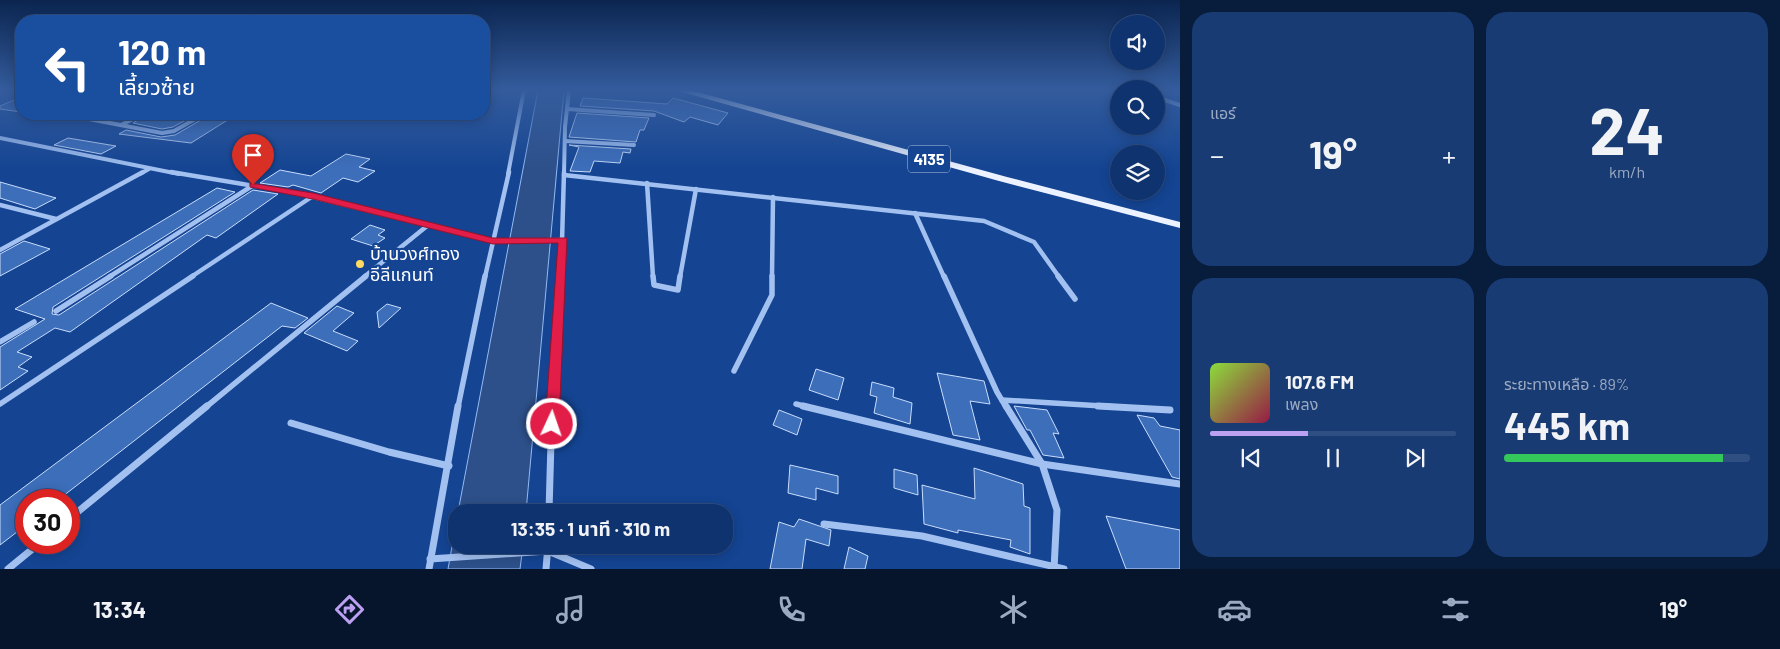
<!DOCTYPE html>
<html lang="th">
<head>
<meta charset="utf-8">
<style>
	body { margin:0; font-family:Barlow,"Noto Sans Thai",sans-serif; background:#183b73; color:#f1f3f6; height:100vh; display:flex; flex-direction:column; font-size:19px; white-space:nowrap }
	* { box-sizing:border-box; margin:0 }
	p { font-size:16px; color:#9baac2 }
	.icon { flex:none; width:28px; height:28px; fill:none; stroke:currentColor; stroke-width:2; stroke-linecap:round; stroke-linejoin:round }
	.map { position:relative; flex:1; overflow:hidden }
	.panel { display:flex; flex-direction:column; gap:12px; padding:12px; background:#081c3c; width:600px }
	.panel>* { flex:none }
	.guide { position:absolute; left:15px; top:15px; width:475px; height:105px; border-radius:20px; box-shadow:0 2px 12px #0003,0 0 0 1px #2f4e81; background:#1a4fa0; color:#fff; overflow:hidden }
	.tools { position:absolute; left:1110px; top:15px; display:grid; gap:10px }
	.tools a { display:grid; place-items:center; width:55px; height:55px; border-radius:50%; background:#0f336e; box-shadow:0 2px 12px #0003,0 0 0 1px #2f4e81; font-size:25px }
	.speed { position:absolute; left:15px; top:489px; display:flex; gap:10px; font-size:25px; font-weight:700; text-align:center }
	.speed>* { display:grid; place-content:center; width:65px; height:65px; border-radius:50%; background:#0f336e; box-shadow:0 2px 12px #0003,0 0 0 1px #2f4e81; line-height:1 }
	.speed .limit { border:8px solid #d22; background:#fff; color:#111 }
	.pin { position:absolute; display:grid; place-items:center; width:42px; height:42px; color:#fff; margin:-51px -21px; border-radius:50% 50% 50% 0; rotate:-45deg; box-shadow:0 0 5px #0007 }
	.pin .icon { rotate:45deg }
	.me { position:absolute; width:55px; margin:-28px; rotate:3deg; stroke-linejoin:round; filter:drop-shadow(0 0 4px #0008) }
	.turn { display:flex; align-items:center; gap:18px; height:105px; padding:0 20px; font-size:22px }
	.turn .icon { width:65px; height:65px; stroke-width:2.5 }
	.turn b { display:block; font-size:35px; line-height:42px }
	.big { font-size:38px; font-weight:700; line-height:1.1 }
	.panel .tile { flex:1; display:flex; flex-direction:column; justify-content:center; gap:8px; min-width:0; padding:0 18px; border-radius:20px; background:#183b73 }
	.panel .dial { align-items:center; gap:0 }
	.dial b { font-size:65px; line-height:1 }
	.song { display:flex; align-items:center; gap:15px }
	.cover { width:60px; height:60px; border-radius:8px; background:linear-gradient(135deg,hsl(90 70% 55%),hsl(340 70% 35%)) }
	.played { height:5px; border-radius:2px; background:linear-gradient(90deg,#bca0f2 40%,#2f4e81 40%) }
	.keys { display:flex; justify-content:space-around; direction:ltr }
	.heat { display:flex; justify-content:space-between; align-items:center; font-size:28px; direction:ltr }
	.charge { height:8px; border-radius:4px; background:linear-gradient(90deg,#34c759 89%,#2f4e81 0) }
	.panel .tiles { flex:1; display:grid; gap:12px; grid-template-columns:repeat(2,1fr) }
	.trip { position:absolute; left:448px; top:504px; width:285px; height:50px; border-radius:20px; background:#0f336e; box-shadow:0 2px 12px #0003,0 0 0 1px #2f4e81; font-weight:700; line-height:50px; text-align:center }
	.tab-bar { display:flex; height:80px; justify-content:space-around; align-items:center; background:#06142c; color:#9baac2 }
	.tab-bar .icon { width:35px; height:35px }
	.tab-bar .selected { color:#bca0f2 }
	.tab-bar b { font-size:22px; color:#f1f3f6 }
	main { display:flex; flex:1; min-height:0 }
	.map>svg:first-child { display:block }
	.water { fill:#2d508a; stroke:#94bbf4 }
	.building { fill:#3d6eba; stroke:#c9ddfc }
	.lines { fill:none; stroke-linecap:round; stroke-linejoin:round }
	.street-far3 { stroke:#a2c1f1; stroke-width:4 }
	.street-far2 { stroke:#a2c1f1; stroke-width:4.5 }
	.street-far1 { stroke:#a2c1f1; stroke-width:5.5 }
	.street { stroke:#a2c1f1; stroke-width:7 }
	.primary { fill:#ecf2ff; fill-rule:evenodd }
	.route { fill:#e11d48; stroke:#92132f }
	.poi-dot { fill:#ffda62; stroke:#144492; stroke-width:2 }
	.labels { text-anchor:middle; stroke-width:4.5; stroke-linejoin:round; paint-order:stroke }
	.shield { fill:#144492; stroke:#b8c7de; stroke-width:1 }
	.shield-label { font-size:16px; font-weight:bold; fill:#fff }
	.poi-label { font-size:18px; fill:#fff; stroke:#144492; text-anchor:start }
</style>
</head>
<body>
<main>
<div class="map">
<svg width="1180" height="569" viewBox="0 0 1180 569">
	<rect width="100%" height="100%" fill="#144492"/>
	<g class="water">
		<path d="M538,90h26l-38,422h-68z"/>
		<path d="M456,524v21h67l-3,24h-72z"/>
	</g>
	<g class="building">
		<path d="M21,97v15l-21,-3v-3z"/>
		<path d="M583,98l84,6 6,-6 55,15 -10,12 -28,-8 -6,5 -30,-11 -74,-5z"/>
		<path d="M577,113l72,5 -5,12h-4l-4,12 -67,-5z"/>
		<path d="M148,114h49l-24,13 -11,2 -29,-6z"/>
		<path d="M208,114l26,2 -43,27 -72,-9 7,-4 35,7 14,-2 31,-18z"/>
		<path d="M68,138l48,8 -15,8 -47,-9z"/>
		<path d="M569,145l62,4 -1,4 -7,-1 -3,11 -26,-2 -4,11 -20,-1 9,-24z"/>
		<path d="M346,154l24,5 -11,8 16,4 -17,11 -15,-4 -22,15 -28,-8 -5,2 -28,-4 20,-13 31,6z"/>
		<path d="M0,182l56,16 -21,11 -35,-11z"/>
		<path d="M217,188l18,4 -182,115 -1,7 7,1 194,-125 25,4 -62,44 -9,-3 -137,97 -15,-4 -38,24 15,5 -14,10 10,4 -28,19v-43l45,-28 -30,-10z"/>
		<path d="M370,225l15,5 -7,5 7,3 -12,8 -22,-7z"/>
		<path d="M24,241l26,8 -50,27v-22z"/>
		<path d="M271,303l37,15 -13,10 -13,-2 -224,174h-32v25l-26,20v-40z"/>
		<path d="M387,304l14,4 -22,20 -2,-16z"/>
		<path d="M337,306l17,7 -21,18 25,10 -11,10 -43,-18z"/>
		<path d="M816,369l28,9 -6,22 -29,-10z"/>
		<path d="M937,373l47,8 6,23 -20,-3 10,39 -27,-5z"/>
		<path d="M872,382l22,6 -1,9 19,6 -2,21 -36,-11 3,-16 -7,-2z"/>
		<path d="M1014,406l33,4 12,24 -6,-1 11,25 -21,-3 -13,-25h-3z"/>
		<path d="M779,410l23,9 -5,16 -24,-10z"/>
		<path d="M1137,415l17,3 6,8 20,4v49l-8,-2z"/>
		<path d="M790,465l48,11v18l-22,-6v12l-28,-7z"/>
		<path d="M974,468l49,16 1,22 6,2v46l-20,-7 1,-7 -53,-10v3l-34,-9 -2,-39 53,14z"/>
		<path d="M894,469l23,6 1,20 -24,-7z"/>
		<path d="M1106,516l74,14v39h-54z"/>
		<path d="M799,519l32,11 -2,16 -23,-7 -4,30h-32l9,-47 15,5z"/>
		<path d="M849,547l19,9 -3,13h-21z"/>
	</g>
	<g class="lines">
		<g class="street-far3">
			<path d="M1156,97l24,8"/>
			<path d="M567,109l87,6"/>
			<path d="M63,114l99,19 12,-2 30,-17"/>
			<path d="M121,125l22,-11"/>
			<path d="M0,138l179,36"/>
			<path d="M565,141l69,4"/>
			<path d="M140,174l9,-5"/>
			<path d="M508,174l16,-84"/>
			<path d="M564,174l1,-47 4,-37"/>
		</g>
		<g class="street-far2">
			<path d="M171,172l126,21 196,48 70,-1"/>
			<path d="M564,175l420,46 50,21 25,35"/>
			<path d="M647,183l6,94"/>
			<path d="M0,205l56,14"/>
			<path d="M915,213l29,64"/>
			<path d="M0,250l143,-78"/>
			<path d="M109,277l143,-91"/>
			<path d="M191,277l122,-81"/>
			<path d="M364,277l63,-51"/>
			<path d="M485,277l24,-105"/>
			<path d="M561,277l3,-105"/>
			<path d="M680,277l16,-88"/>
			<path d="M772,277l1,-80"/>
		</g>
		<g class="street-far1">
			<path d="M653,276l1,9 24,5 2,-14"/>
			<path d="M944,276l53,116 9,15"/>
			<path d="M1058,276l17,23"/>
			<path d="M56,311l55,-35"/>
			<path d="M0,342l34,-20"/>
			<path d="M734,371l38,-76v-19"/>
			<path d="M1002,400l117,7"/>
			<path d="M0,404l193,-128"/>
			<path d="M796,404l12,3"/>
			<path d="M206,407l160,-131"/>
			<path d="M458,407l27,-131"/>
			<path d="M552,407l9,-131"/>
		</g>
		<g class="street">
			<path d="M803,406l239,58 138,20"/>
			<path d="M1006,406l36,58 15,46 -3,59"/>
			<path d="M1098,406l72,4"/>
			<path d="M291,423l98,29 60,14"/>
			<path d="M549,512l3,-106"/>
			<path d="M69,519l138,-113"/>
			<path d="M824,524l98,12 142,33"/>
			<path d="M430,559l118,-8 43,18"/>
			<path d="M8,569l33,-27"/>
			<path d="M429,569l29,-163"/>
			<path d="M546,569l2,-24"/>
		</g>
		<path class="primary" d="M675,90h15l317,87 173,45v6l-181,-47z"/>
	</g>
	<linearGradient id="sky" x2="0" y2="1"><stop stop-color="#0b2550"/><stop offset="0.53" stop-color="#345c9d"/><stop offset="1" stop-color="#345c9d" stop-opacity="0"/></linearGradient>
	<rect width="1180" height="170" fill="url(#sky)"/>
	<path class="route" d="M250,183l63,10 180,45h74l-8,186 -2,4h-10l-2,-4 13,-181 -65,1 -180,-45 -63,-12z"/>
	<circle class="poi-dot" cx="360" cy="264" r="5"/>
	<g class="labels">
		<rect class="shield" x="908" y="145.5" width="42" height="27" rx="4"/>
		<g class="shield-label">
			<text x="929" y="165">4135</text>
		</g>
		<g class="poi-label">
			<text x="370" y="260">บ้านวงศ์ทอง<tspan x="370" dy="21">อีลีแกนท์</tspan></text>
		</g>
	</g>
</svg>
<div class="tools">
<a><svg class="icon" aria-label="sound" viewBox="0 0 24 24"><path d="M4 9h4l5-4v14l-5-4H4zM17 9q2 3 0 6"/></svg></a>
<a><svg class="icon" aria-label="search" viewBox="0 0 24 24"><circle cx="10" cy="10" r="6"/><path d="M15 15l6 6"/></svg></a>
<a><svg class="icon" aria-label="layers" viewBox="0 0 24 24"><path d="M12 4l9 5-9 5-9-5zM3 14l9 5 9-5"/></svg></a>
</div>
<div class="speed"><div class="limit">30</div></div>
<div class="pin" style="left:253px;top:185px;background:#d93025"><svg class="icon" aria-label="arrive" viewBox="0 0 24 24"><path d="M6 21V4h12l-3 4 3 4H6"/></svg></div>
<svg class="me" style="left:552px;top:424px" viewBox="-20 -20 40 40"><circle r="17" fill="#e11d48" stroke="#fff" stroke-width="3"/><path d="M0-11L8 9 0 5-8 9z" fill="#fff"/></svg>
<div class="trip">13:35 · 1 นาที · 310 m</div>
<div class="guide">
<div class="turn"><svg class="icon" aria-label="left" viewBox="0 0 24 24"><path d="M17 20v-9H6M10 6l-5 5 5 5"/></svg><div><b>120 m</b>เลี้ยวซ้าย</div></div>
</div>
</div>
<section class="panel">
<div class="tiles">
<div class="tile"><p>แอร์</p>
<div class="heat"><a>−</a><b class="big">19°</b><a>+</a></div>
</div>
<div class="tile dial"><b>24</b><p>km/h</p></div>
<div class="tile">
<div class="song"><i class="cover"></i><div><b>107.6 FM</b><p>เพลง</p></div></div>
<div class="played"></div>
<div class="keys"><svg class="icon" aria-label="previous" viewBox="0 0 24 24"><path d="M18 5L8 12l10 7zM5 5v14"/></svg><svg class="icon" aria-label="pause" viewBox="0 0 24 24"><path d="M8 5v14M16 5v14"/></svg><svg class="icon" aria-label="next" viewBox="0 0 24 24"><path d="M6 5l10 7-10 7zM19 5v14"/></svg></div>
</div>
<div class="tile"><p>ระยะทางเหลือ · 89%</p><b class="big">445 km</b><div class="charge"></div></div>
</div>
</section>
</main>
<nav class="tab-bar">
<b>13:34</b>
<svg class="icon selected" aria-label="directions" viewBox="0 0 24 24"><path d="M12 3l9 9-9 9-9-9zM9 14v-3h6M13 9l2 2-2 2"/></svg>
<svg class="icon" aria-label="music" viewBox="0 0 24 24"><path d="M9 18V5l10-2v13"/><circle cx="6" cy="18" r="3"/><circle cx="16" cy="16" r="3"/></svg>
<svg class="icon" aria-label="phone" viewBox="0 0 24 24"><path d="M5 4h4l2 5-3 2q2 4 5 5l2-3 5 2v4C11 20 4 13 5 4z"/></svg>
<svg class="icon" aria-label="climate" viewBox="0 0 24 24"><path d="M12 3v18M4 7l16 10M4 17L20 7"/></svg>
<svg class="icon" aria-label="car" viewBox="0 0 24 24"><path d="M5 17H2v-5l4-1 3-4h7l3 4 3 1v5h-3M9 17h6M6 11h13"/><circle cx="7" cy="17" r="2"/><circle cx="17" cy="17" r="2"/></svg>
<svg class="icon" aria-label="filters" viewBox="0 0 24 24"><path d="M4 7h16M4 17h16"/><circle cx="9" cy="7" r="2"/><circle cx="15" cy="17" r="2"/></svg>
<b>19°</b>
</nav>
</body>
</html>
